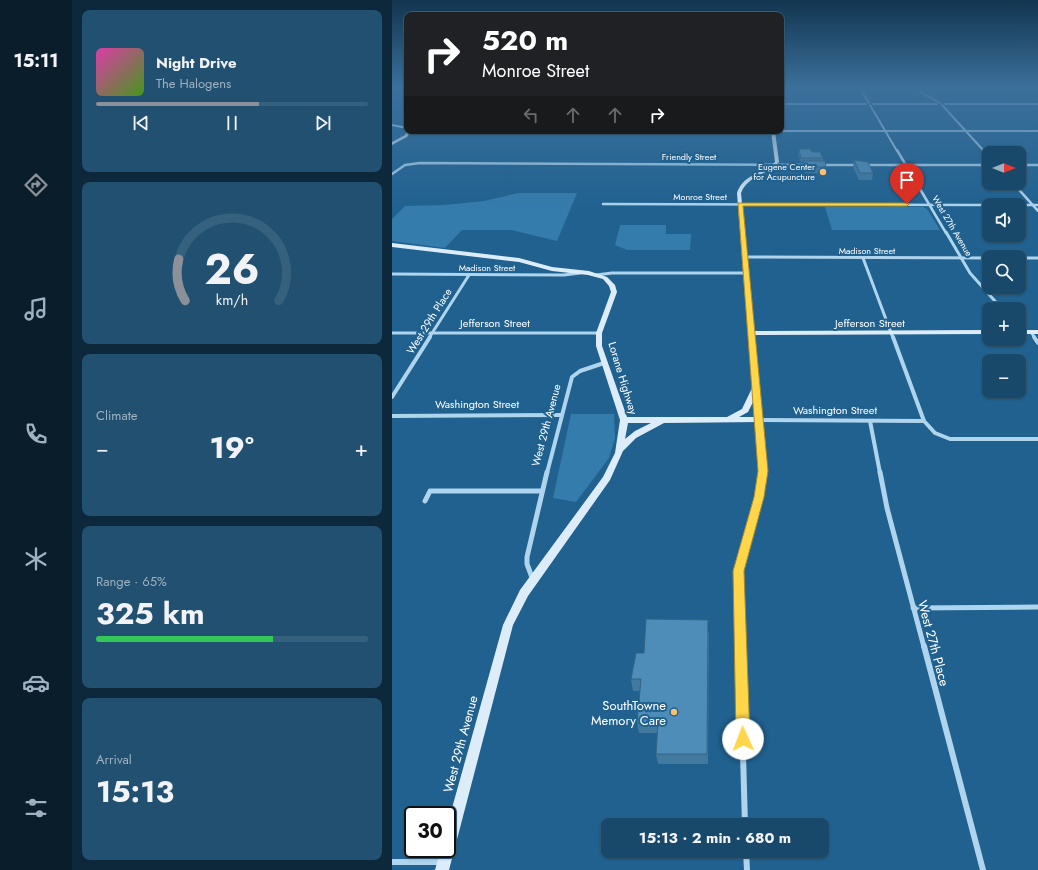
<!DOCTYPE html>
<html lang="en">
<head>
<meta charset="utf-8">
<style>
	body { margin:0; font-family:Jost,sans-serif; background:#215071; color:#f1f3f6; height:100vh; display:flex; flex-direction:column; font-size:15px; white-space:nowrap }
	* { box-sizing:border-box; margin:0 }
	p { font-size:13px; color:#9fb2c1 }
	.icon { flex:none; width:22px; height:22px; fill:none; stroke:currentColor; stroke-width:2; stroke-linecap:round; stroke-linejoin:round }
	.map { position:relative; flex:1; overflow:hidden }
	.side { display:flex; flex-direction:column; gap:10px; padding:10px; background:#0d283b; width:320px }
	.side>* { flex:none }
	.guide { position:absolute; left:12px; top:12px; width:380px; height:122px; border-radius:8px; box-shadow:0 1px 3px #0004,0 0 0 1px #36617e; background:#202124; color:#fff; overflow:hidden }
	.needle { width:26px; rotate:90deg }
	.tools { position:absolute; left:590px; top:146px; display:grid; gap:8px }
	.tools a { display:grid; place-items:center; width:44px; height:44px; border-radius:8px; background:#18496b; box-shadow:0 1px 3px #0004,0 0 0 1px #36617e; font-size:20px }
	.speed { position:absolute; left:12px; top:806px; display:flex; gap:8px; font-size:20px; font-weight:700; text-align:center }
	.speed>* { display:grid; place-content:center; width:52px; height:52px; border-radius:50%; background:#18496b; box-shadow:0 1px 3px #0004,0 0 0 1px #36617e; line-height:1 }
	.speed .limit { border:2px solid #111; border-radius:6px; background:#fff; color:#111 }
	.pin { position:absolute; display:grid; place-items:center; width:34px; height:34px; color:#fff; margin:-41px -17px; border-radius:50% 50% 50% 0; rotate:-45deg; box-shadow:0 0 4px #0007 }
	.pin .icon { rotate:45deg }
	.me { position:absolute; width:44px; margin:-22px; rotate:358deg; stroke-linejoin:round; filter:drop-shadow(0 0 3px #0008) }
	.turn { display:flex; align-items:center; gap:14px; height:84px; padding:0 12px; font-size:18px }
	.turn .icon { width:52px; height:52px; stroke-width:2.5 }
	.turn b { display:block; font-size:28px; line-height:34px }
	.lanes { display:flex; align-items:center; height:38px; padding:0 12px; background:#0003; justify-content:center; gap:20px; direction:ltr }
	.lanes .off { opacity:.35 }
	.big { font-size:30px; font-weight:700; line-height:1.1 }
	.side .card { flex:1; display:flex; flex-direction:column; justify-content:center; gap:6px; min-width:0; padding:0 14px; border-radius:8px; background:#215071 }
	.side .dial { align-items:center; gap:0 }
	.dial svg { height:104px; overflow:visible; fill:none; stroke:#36617e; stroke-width:7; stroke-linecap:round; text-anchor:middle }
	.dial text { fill:#f1f3f6; stroke:none }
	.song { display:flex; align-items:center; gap:12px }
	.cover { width:48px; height:48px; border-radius:6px; background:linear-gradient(135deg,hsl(320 70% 55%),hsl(100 70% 35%)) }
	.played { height:4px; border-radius:2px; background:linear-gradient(90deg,#8c9099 60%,#36617e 60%) }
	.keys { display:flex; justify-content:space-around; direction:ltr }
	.heat { display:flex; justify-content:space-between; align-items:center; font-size:22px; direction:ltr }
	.charge { height:6px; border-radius:3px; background:linear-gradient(90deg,#34c759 65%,#36617e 0) }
	.trip { position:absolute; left:209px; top:818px; width:228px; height:40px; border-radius:8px; background:#18496b; box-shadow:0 1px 3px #0004,0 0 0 1px #36617e; font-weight:700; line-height:40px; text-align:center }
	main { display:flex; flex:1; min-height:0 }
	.tabs { display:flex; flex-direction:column; width:72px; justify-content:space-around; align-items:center; background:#0a1d2b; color:#9fb2c1 }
	.tabs .icon { width:28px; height:28px }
	.tabs .current { color:#8c9099 }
	.tabs b { font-size:18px; color:#f1f3f6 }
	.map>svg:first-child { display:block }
	.green { fill:#347cac }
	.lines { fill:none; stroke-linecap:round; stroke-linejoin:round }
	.street-far5 { stroke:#afd4ed; stroke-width:2 }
	.street-far4 { stroke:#afd4ed; stroke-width:2.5 }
	.street-far3 { stroke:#afd4ed; stroke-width:3 }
	.street-far2 { stroke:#afd4ed; stroke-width:4 }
	.street-far1 { stroke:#afd4ed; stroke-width:5 }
	.street { stroke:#afd4ed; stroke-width:6 }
	.secondary { fill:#dcedf9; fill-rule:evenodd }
	.wall { fill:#42799e }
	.building { fill:#4d8db8; stroke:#366381 }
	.route { fill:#ffd54a; stroke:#a68a30 }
	.poi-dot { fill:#fabe70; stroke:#20618f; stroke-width:1.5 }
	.labels { text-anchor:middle; stroke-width:4; stroke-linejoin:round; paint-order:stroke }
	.far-street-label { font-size:9px; fill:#fff; stroke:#20618f }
	.far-poi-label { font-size:9px; fill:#fff; stroke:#20618f; text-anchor:end }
	.street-label { font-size:11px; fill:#fff; stroke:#20618f }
	.near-street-label { font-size:13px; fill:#fff; stroke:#20618f }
	.near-poi-label { font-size:13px; fill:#fff; stroke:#20618f; text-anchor:end }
</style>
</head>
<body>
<main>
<nav class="tabs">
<b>15:11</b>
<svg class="icon current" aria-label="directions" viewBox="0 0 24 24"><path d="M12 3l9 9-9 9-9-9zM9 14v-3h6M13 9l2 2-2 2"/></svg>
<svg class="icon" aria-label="music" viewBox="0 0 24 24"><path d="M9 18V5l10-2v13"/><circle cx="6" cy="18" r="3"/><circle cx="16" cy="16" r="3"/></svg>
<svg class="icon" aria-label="phone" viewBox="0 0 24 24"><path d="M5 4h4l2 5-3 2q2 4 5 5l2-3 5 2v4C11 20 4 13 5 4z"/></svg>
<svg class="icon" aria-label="climate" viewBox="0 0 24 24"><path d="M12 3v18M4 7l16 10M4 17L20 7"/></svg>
<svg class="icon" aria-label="car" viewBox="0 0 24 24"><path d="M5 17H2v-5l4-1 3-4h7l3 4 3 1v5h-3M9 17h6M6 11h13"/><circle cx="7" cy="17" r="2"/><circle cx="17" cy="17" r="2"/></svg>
<svg class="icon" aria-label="filters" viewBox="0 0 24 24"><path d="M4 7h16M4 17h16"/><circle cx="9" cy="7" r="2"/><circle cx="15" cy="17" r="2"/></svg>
</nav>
<section class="side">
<div class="card">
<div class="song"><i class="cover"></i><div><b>Night Drive</b><p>The Halogens</p></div></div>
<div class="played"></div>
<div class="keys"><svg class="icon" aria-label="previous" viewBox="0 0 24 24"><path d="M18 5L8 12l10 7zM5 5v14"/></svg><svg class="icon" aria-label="pause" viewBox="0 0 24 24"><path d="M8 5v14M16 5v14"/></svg><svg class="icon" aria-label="next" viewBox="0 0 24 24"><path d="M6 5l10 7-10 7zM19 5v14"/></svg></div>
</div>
<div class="card dial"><svg viewBox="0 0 100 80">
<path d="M14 69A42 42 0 1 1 86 69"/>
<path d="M14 69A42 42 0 0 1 9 37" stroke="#8c9099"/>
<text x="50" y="56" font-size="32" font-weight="700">26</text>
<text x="50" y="72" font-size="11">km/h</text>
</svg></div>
<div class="card"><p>Climate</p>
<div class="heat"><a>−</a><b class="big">19°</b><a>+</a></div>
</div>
<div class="card"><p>Range · 65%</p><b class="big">325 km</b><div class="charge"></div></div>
<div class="card"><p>Arrival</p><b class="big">15:13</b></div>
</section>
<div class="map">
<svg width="646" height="870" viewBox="0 0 646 870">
	<rect width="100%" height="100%" fill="#20618f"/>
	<g class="green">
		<path d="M126,193h59l-20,48 -46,-11h-49l-17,18 -53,-7v-22l13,-13 40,-1 39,-4z"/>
		<path d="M433,207h98l4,2 13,21h-108z"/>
		<path d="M228,225h46v9h25l-1,16h-63l-12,-5z"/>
		<path d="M179,414h43l1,24 -6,20 -33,44 -23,-4z"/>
	</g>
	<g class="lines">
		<g class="street-far5">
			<path d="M467,87l10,16"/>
			<path d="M525,87l5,6 18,10"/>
			<path d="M389,104h85"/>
			<path d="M481,104h64"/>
			<path d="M553,104h93"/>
			<path d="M478,105l27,46"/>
			<path d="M550,105l42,46"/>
			<path d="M389,131h257"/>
		</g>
		<g class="street-far4">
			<path d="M505,150l49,83"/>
			<path d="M591,150l6,7"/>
			<path d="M429,165h37"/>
			<path d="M473,165h124"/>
			<path d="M627,165h19"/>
			<path d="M0,174l13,-9 15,-2 388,2"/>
			<path d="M621,183l25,28"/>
			<path d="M211,204l386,1"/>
			<path d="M627,205h19"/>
		</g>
		<g class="street-far3">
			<path d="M554,232l24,41 32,36"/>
			<path d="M353,257l244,1"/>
			<path d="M471,258l30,80"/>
			<path d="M627,258h19"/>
			<path d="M0,274l172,1 16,-2"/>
			<path d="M204,275l16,-2h134"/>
			<path d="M639,332l4,6"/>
			<path d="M0,333h207"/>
			<path d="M37,338l40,-63"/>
		</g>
		<g class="street-far2">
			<path d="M501,337l31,84"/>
			<path d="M642,337l4,6"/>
			<path d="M0,397l38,-60"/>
			<path d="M0,416l170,-1"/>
			<path d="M478,421l10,52"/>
			<path d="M155,473l25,-96 8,-6 24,-8"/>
			<path d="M371,473l-5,-53 166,1 11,12 15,6h88"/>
		</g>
		<g class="street-far1">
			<path d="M488,472l7,36 37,139"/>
			<path d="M33,501l5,-10h112"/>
			<path d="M141,580l-6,-16v-7l20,-85"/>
			<path d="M521,608l125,-1"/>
			<path d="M348,647l-1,-76 20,-74 4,-25"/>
		</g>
		<g class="street">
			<path d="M348,646l5,179"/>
			<path d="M532,646l59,224"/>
			<path d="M354,851l1,19"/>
			<path d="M0,862h49"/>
		</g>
		<g class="secondary">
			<path d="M0,124l15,3v2l-15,-3z"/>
			<path d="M15,131h4l-4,6 -15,8v-3l13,-7z"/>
			<path d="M379,131h4l4,31c-11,13 -31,13 -38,31l13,138 235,-1v4l-235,1 8,85 -1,2 -97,1 -28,15 -13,13 -13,29 -82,116 -15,29 -64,245h-14l6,-21h6v-23l56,-201 17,-35 83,-113 12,-24 5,-33 -24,-74v-13l15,-41 -2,-6 -6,-7 -15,-4 -36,-4 -33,-9 -127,-15v-4l127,15 33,9 37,4 18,6 8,8 2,7 -15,41v13l25,71h100l15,-8 10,-21 -15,-195c7,-20 25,-18 38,-31zM361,402l1,15h-15l9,-5zM236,423h23l-16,8 -10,8z"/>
			<rect x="627" y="330" width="19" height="4"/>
		</g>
	</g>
	<g class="wall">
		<path d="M407,150l13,2 11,6v3l3,6 -1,6h-20l-2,-6v-5h-2l-3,-8z"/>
		<path d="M462,160l19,13 -1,7h-13l-6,-13z"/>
		<path d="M317,632l-1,132h-50l-2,-10 2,-21h-19l-2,-10 3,-32h-7l-2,-12 13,-26z"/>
	</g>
	<g class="building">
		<path d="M409,149h9l2,3h8l3,6h-22l-2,-8z"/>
		<path d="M462,160l14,2 5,11h-13z"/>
		<path d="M411,161h22l1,6h-21z"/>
		<path d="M254,619l62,1 -1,134h-51l2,-31h-21l4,-44h-10l5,-26h8z"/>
	</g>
	<linearGradient id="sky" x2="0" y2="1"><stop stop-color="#12354f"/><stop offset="0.42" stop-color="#3c709b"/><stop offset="1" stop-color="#3c709b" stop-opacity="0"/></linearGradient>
	<rect width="646" height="209" fill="url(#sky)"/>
	<path class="route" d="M346,203h169l2,1 -2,2h-164l25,265 -4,26 -20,74 6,168 -2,5 -5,2 -5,-2 -2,-5 -3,-168 21,-74 4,-26z"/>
	<g class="poi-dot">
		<circle cx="431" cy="172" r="4"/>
		<circle cx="282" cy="712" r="4"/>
	</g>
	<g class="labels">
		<g class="far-street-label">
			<text x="297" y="160">Friendly Street</text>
			<text x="308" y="200">Monroe Street</text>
			<text transform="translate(560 226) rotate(59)" y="3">West 27th Avenue</text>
			<text x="475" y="254">Madison Street</text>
			<text x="95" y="271">Madison Street</text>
		</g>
		<g class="far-poi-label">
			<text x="423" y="170">Eugene Center<tspan x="423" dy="10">for Acupuncture</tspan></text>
		</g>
		<g class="street-label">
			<text transform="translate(37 321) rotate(-58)" y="4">West 29th Place</text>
			<text x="103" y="327">Jefferson Street</text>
			<text x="478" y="327">Jefferson Street</text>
			<text transform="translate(231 378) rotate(73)" y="4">Lorane Highway</text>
			<text x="85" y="408">Washington Street</text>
			<text x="443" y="414">Washington Street</text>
			<text transform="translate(154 425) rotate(-75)" y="4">West 29th Avenue</text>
		</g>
		<g class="near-street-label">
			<text transform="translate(542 643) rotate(75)" y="5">West 27th Place</text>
			<text transform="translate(68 744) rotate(-75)" y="5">West 29th Avenue</text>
		</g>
		<g class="near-poi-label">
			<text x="274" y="710">SouthTowne<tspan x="274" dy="15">Memory Care</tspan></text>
		</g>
	</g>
</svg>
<div class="tools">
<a><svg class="needle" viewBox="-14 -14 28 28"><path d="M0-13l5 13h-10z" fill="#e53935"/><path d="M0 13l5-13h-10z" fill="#9fb2c1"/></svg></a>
<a><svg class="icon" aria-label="sound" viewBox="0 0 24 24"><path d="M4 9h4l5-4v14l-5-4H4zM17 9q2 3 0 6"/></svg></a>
<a><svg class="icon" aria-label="search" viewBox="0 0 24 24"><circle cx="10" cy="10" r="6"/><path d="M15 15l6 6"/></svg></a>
<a>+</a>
<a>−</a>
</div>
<div class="speed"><div class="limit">30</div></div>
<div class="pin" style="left:515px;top:204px;background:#d93025"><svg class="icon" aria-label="arrive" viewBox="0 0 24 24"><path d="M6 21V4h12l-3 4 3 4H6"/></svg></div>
<svg class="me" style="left:351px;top:739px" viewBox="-20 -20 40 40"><circle r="19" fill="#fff"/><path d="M0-13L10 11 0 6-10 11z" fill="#ffd54a"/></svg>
<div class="trip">15:13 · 2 min · 680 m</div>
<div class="guide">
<div class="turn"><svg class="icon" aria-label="right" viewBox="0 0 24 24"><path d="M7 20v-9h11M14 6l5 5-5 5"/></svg><div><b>520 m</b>Monroe Street</div></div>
<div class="lanes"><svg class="icon off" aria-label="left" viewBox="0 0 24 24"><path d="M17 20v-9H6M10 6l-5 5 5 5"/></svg><svg class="icon off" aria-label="ahead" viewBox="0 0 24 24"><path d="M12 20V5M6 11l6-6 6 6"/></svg><svg class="icon off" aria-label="ahead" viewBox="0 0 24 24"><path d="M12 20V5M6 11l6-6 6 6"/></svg><svg class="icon" aria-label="right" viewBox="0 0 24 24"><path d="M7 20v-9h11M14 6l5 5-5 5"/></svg></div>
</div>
</div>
</main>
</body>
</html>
